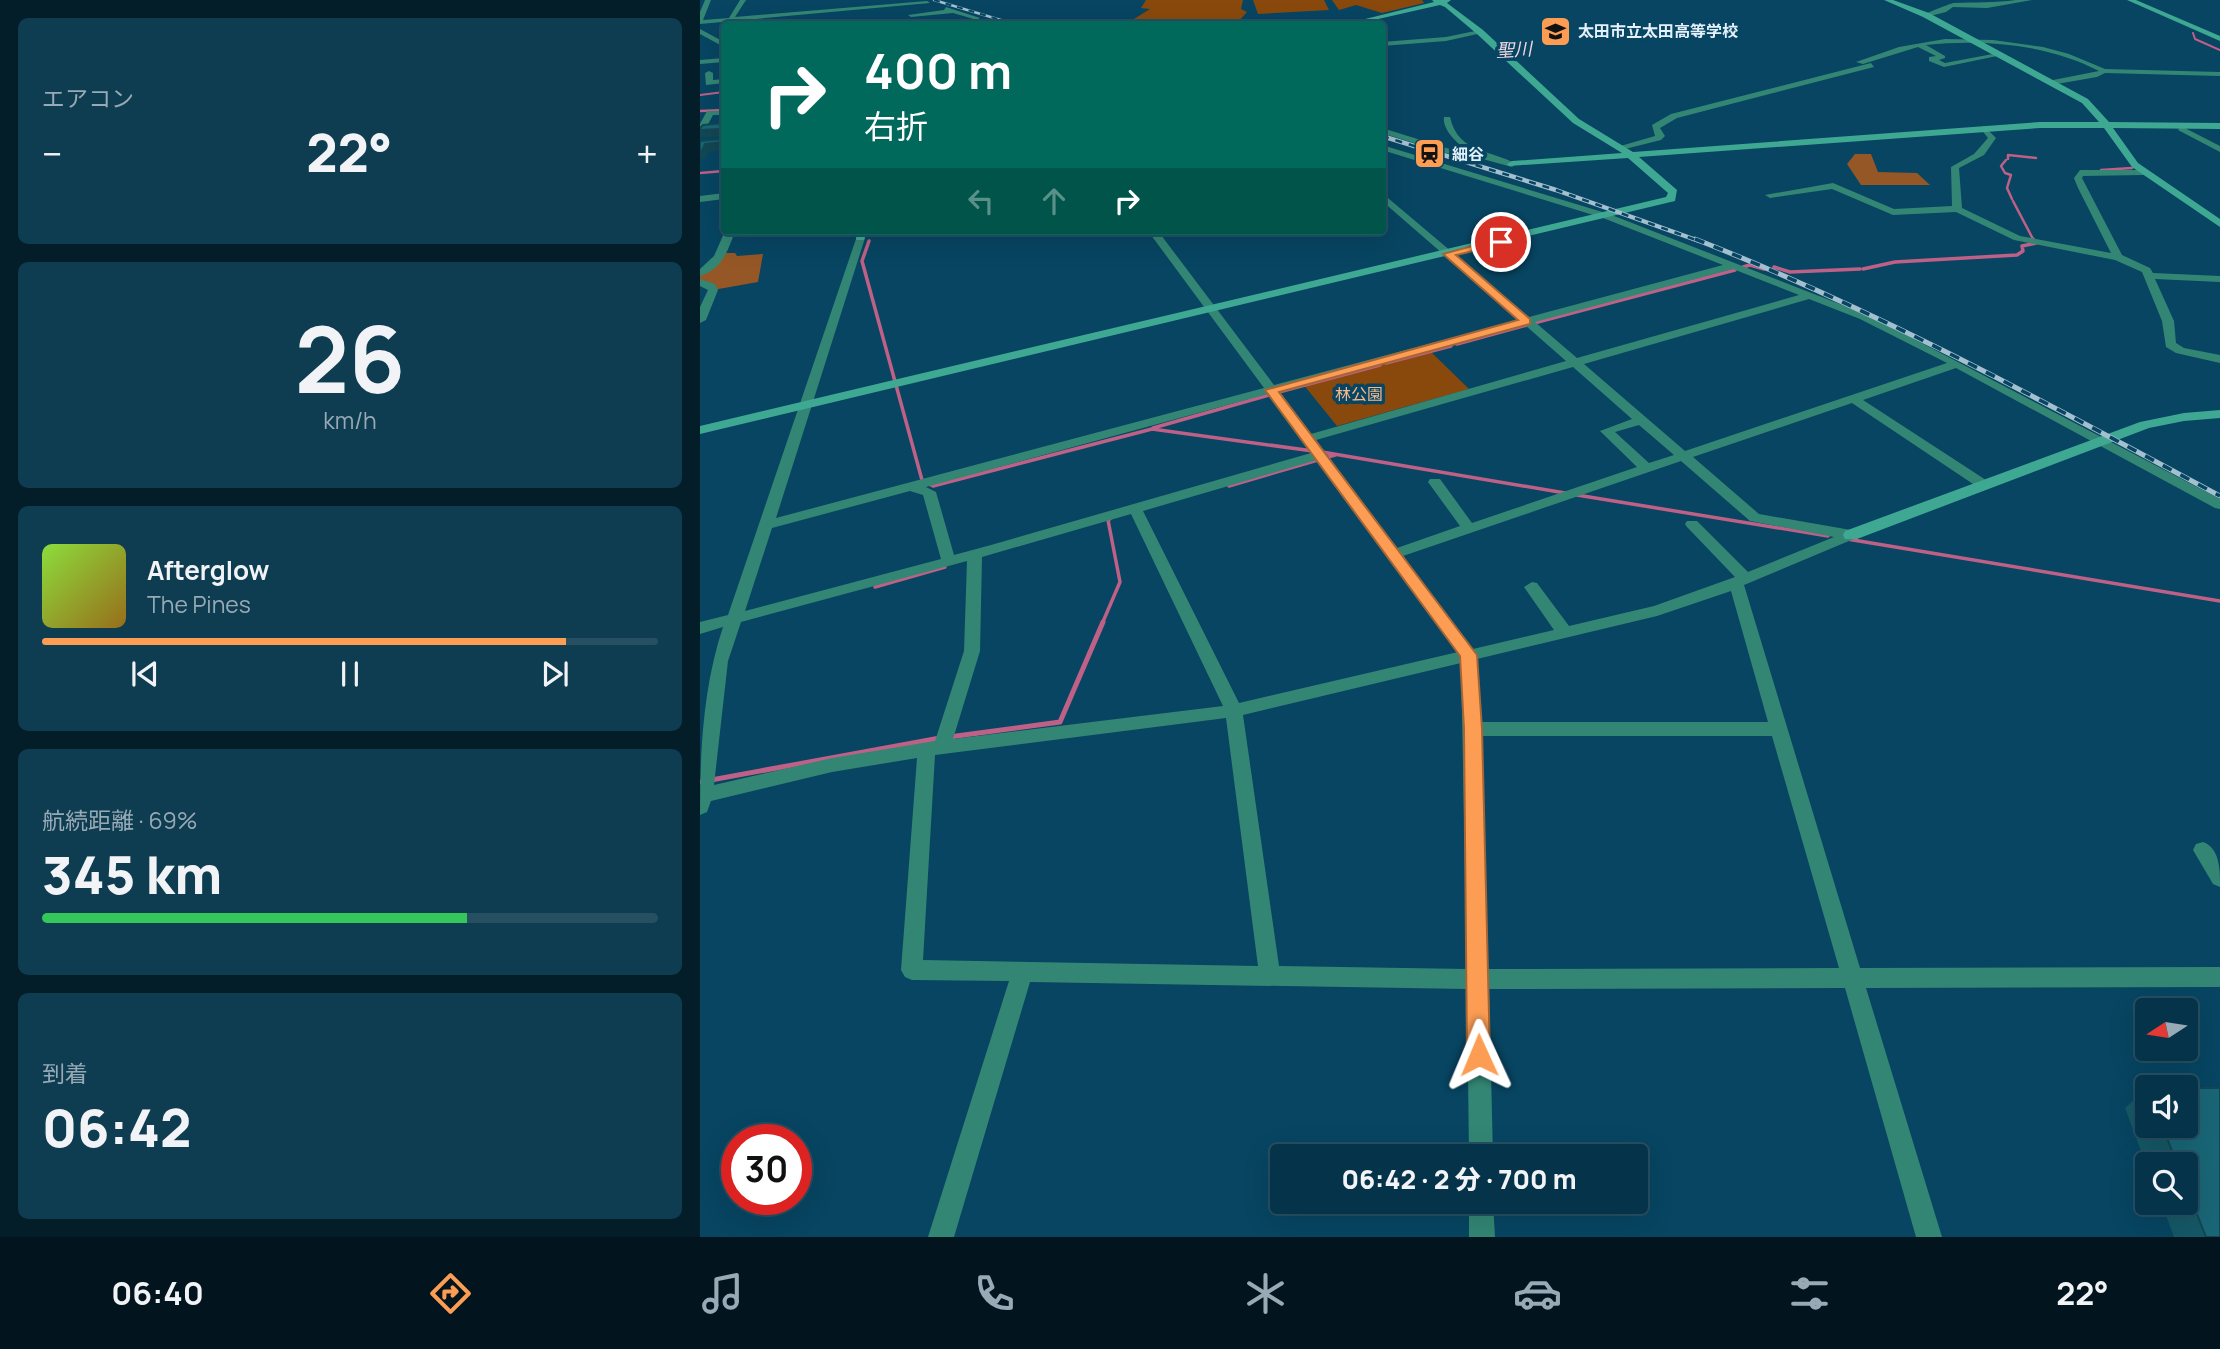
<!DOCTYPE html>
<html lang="ja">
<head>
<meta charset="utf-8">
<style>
	body { margin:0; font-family:Manrope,"Noto Sans JP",sans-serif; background:#0e3c51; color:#f1f3f6; height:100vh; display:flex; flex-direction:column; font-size:26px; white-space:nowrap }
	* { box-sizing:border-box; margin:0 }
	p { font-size:23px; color:#97aab5 }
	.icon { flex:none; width:38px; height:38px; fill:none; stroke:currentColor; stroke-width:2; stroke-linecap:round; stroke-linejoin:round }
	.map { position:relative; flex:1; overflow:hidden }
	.drawer { display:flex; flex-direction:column; gap:18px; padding:18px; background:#031d29; width:700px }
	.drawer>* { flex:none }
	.hud { position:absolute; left:21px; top:21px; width:665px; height:214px; border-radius:7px; box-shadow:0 7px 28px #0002,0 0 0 2px #264f62; background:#00695c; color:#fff; overflow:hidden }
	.needle { width:46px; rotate:258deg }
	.fabs { position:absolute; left:1435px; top:998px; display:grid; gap:14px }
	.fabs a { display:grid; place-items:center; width:63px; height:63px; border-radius:7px; background:#05344a; box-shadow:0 7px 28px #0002,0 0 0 2px #264f62; font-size:35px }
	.speed { position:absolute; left:21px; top:1124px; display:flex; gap:14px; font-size:35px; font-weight:700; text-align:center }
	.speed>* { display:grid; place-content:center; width:91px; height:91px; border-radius:50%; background:#05344a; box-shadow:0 7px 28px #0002,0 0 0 2px #264f62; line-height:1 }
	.speed .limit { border:10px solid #d22; background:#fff; color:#111 }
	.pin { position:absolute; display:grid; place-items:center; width:60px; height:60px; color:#fff; margin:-30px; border:4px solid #fff; border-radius:50%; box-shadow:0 2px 7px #0007 }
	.me { position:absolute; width:77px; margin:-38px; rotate:359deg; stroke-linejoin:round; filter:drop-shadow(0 0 5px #0008) }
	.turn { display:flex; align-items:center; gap:24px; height:147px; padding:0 28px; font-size:32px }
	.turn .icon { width:91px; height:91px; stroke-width:2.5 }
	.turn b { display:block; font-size:49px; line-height:60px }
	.lanes { display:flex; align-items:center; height:66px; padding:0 28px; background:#0003; justify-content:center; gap:35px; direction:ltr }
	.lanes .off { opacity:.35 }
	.big { font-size:52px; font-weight:800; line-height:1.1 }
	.drawer .widget { flex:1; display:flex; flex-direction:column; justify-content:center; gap:10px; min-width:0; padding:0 24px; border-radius:10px; background:#0e3c51 }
	.drawer .dial { align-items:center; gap:0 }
	.dial b { font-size:91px; line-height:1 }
	.song { display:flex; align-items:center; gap:21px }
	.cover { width:84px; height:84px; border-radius:10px; background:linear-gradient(135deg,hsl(90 70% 55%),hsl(40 70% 35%)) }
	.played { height:7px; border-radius:4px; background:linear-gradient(90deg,#fc9d53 85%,#264f62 85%) }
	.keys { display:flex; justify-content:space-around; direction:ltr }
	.heat { display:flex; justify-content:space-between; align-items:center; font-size:38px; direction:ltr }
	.charge { height:10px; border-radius:5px; background:linear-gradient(90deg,#34c759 69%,#264f62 0) }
	.trip { position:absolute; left:570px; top:1144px; width:378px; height:70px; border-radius:7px; background:#05344a; box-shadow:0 7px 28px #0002,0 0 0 2px #264f62; font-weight:800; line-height:70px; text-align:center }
	.menu { display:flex; height:112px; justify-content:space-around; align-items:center; background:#02151e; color:#97aab5 }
	.menu .icon { width:49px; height:49px }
	.menu .selected { color:#fc9d53 }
	.menu b { font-size:32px; color:#f1f3f6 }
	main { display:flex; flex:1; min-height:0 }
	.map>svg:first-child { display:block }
	.green { fill:#8a490c }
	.forest { fill:#955726 }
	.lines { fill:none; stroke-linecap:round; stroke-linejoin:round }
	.stream-far3 { stroke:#bf6086; stroke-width:2 }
	.stream-far2 { stroke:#bf6086; stroke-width:2.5 }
	.stream-far1 { stroke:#bf6086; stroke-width:3.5 }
	.stream { stroke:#bf6086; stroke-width:5 }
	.street { fill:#338674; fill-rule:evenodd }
	.secondary { fill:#3ea892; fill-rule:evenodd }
	.rail-far2-casing { stroke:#a4bfce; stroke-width:2.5 }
	.rail-far1-casing { stroke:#a4bfce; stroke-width:4.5 }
	.rail-casing { stroke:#a4bfce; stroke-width:5 }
	.rail-far2 { stroke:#074562; stroke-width:2; stroke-dasharray:6; stroke-linecap:butt }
	.rail-far1 { stroke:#074562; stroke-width:2.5; stroke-dasharray:7; stroke-linecap:butt }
	.rail { stroke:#074562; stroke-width:3.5; stroke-dasharray:10; stroke-linecap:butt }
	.wall { fill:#165866 }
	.shaded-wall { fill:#124753 }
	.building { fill:#196677; stroke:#124753; stroke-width:2 }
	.route { fill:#fc9d53; stroke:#a46636; stroke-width:2 }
	.labels { text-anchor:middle; stroke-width:7; stroke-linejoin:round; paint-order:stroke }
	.far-poi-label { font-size:16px; font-weight:bold; fill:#e4f1fa; stroke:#074562; text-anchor:start }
	.far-park-label { font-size:16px; fill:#f7b88a; stroke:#074562 }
	.far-water-label { font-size:18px; font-style:italic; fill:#f4d9e2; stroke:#074562 }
</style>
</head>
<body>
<main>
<section class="drawer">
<div class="widget"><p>エアコン</p>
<div class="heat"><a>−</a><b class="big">22°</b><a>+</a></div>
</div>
<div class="widget dial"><b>26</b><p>km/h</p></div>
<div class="widget">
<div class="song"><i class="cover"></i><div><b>Afterglow</b><p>The Pines</p></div></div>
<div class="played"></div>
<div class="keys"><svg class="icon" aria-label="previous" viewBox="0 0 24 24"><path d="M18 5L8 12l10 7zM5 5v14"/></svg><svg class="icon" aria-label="pause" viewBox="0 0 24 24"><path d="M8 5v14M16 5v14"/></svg><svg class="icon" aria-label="next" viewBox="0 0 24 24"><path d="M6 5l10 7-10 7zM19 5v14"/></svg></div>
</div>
<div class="widget"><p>航続距離 · 69%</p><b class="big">345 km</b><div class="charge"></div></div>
<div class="widget"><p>到着</p><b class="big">06:42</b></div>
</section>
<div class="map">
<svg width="1520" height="1237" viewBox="0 0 1520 1237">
	<rect width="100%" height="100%" fill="#074562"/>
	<g class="green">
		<path d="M446,0h97l-2,9 6,3 -11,12h-104l2,-5 16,-10 -9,-1z"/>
		<path d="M553,0h71l5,10 -71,4z"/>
		<path d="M632,0h90l2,3 -42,10 -26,-8 -17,5z"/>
		<path d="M729,350l40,39 -132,37 -34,-42z"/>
	</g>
	<g class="forest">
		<path d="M1155,154h16l7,18 39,1 13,12h-69l-14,-21z"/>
		<path d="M22,253h13l2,3 26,-2 -5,28 -45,8 -13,-8v-8z"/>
	</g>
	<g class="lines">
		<g class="stream-far3">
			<path d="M1493,33l2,6 25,11"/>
			<path d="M0,95l24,-3"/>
		</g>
		<g class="stream-far2">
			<path d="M0,111l24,-1"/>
			<path d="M1308,159v-4l28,3"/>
			<path d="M1306,160l-5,6 4,7 6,2 -4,13 5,11"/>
			<path d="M1401,170l31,-2"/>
			<path d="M0,173l24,-2"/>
			<path d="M1313,201l21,40"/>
		</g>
		<g class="stream-far1">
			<path d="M1333,239l2,3"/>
			<path d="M169,241l-7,20 60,219 11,6 219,-57 161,22"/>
			<path d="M1043,267l7,-2 14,4"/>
			<path d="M1074,267l16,5 70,-3"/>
			<path d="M1163,269l32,-7 122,-7 6,-4 -1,-5 14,-3"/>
			<path d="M834,323l201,-53"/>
			<path d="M757,344l70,-19"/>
			<path d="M686,363l65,-17"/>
			<path d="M579,392l101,-27"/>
			<path d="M453,428l116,-33"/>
			<path d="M622,452l243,41"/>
			<path d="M529,486l106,-31"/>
			<path d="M877,495l251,41"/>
			<path d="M1147,539l373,62"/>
			<path d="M175,587l70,-20"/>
			<path d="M402,624l18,-42 -12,-62 2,-1"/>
		</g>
		<g class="stream">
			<path d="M249,737l111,-15 43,-100"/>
			<path d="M0,782l240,-44"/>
		</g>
		<g class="street">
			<path d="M5,0h6l-8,20 26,-2 11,-18h6l-11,17 192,-16 3,2 -230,21v-12z"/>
			<path d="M1316,0h16l-45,8 -34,-1 -7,5 -20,5 -3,-2c4,-2 28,-12 31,-12 21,-1 40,0 62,-3z"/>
			<path d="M246,7l34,11 -3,2 -24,-7 -42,4 -3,-2 36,-5z"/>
			<path d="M0,29l24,13v5l-24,-13z"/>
			<path d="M780,30l2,3 -36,8 -64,5v-4l64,-5z"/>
			<path d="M1245,39l48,1 50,7 26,7 36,15 115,3v4l-115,-3 -8,4 -46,8 -3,-4 51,-10c-52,-27 -116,-32 -173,-26l19,11v2l-6,2 6,3 53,-10 4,2 -58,12 -15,-6v-4l7,-1 -18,-9 -55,17 -7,-2 43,-15z"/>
			<path d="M24,58v4l-24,2v-4z"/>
			<path d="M1171,63l3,4 -197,51 -17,10 5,8 -4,4 -40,10 -4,-3 38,-11 -3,-11 19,-11z"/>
			<path d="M9,71l4,2v7l11,-1v4l-18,2 -1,-12z"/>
			<path d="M7,111h17v4h-11l-9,17 -4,2v-10z"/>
			<path d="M744,117h6c8,37 43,33 66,47l-4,3 -33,-9 -30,-4 -67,-21v-5l71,22 15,1c-10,-7 -26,-21 -24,-34z"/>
			<path d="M1284,126l12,12 -12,17 -25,13 3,40 58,28 91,17 -33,-65 -4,-10 6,-8h67v4l-3,1 -61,1 -1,2 40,77 28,13 3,5 67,3v6l-65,-3 19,42 2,22 8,5 36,7v8l-44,-10 -10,-6 -4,-26 -20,-49 -27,-12 -101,-20 -58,-28 -63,3 -61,-26 -62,9 -5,-3 68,-12 61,26 58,-3 -1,-39 23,-13 14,-16 -8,-10z"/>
			<path d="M1481,126l39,20v6l-42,-22z"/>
			<path d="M682,145l227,69 259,101 352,184v10l-5,-1 -259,-140 -93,32 126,82 2,3 -2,3h-10l-127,-85 -159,54 66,57 92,16 7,5 -2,3 -112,47 116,383 360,-1v20l-354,1 76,249h-26l-71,-249 -356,1 4,168h-24l-2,-168 -437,-7 -76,255h-26l81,-256 -97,-1 -7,-3 -4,-7 16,-212 -85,14 -121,29 -4,11 -7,3c0,-64 3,-128 23,-188l-23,7v-12l28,-7 129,-379 8,2 -89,280 488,-130 -116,-157h10l116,154 245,-65 -137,-119v-8l147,124 194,-52 -120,-47 -221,-68zM1033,269l66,26 -222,63 -42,-36zM1109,299l51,20 87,44 -262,88 -101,-87zM825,325l41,36 -255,73 -32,-43zM873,367l59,52 -32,12 37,36 -165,56 -32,-44h-10l-2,3 32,44 -63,22 -81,-108zM568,394l43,59 -320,92 -37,10 -18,-63 -10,-5zM939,425l35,30 -25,8 -34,-31zM617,460l141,192 -219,51 -96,-192zM981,461l69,60 84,16 -86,35 -51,-51h-10l-2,3 2,3 48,50 -81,29 -85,20 -32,-43 -5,-1 -8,5 30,43 -81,19 -70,-93zM210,491l13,4 18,64 -196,52 27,-83zM431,514l92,192 -270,33 27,-88 2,-94zM267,561l-3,90 -29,90 -103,17 -118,27 14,-124 13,-39zM1031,591l37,131h-287l-4,-63 180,-43zM761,663l6,306 -188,-3 -36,-251zM526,718l32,248 -335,-6 12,-205zM782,736h290l67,232 -351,1z"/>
			<path d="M24,193v6l-24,3v-6z"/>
			<path d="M25,231h10c-7,20 -13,38 -35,45v-7l14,-13z"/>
			<path d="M0,279l15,5 3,6 -12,30 -6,3v-16l8,-17 -8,-4z"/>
			<path d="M1503,842c17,6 17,28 17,45l-7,-3 -20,-34 3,-6z"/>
			<path d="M769,1202h24l2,35h-26z"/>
		</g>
		<g class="secondary">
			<path d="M732,0h19l-4,3 36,27 96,89 54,33 407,-30h59l-17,-19 -159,-86 -39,-17h9l36,13 159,86 21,23 111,1v6l-107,-1 25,35 82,56v8l-88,-60 -28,-39h-64l-401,29 38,33 -2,11 -975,233v-8l966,-229 2,-4 -40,-35 -119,8 -2,-2 5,-3 110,-8 -49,-30 -96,-89 -32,-27 -5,-2 -84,19h-11l89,-22z"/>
			<path d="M1427,0h9l84,36v5z"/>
			<path d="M157,231h10l-3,9h-8z"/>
			<path d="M1520,410v8l-36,3 -35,7 -292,111h-12l-2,-4 2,-4 295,-109 44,-9z"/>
		</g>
		<defs>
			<path id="rail-far2" d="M234,0l80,24"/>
			<path id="rail-far1" d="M682,136l174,54 143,51"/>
			<path id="rail" d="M995,239c182,71 353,165 525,257"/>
		</defs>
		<use href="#rail-far2" class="rail-far2-casing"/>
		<use href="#rail-far1" class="rail-far1-casing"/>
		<use href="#rail" class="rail-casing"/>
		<use href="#rail-far2" class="rail-far2"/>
		<use href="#rail-far1" class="rail-far1"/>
		<use href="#rail" class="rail"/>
	</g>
	<path class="wall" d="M1447,1088v37h39l34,112h-46l-13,-35h25v-38h-39v3l-22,-59z"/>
	<g class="shaded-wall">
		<path d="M20,129l4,7 -23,2 -1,-1v-7z"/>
		<path d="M24,142v8l-16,2 -2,7h-6v-8l5,-7z"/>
	</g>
	<g class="building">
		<path d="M24,123v19l-19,2 -3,7h-2v-10l22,-2 1,-8 -3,-2 -20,1v-2l3,-3z"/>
		<path d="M1486,1088h34v149h-14l-20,-51v-22h-9l-15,-39h24z"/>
	</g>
	<path class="route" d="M801,238l5,4 -2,2 -48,11 74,64v5l-251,68 198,263 5,74 8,326 -3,8 -8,4 -8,-4 -4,-8 -3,-326 -4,-73 -195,-266 253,-70 -75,-66z"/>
	<defs>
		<symbol id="school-square" viewBox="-11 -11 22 22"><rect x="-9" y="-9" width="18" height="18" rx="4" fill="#fc9d53" stroke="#074562"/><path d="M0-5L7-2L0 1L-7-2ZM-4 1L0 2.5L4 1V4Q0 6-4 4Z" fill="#111"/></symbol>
		<symbol id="station-square" viewBox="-11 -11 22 22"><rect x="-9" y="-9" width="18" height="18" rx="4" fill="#fc9d53" stroke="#074562"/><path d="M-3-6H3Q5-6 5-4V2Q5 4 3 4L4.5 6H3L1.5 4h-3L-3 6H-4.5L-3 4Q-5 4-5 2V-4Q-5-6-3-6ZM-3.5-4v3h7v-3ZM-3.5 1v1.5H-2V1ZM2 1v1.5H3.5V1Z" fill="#111"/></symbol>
	</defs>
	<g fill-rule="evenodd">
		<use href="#school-square" x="838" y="14" width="35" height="35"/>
		<use href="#station-square" x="712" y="136" width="35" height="35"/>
	</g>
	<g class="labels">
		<g class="far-poi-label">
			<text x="878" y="37">太田市立太田高等学校</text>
			<text x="752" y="160">細谷</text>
		</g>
		<g class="far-park-label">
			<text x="659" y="400">林公園</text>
		</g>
		<g class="far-water-label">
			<text transform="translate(814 50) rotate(-3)" y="6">聖川</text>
		</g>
	</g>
</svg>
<div class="fabs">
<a><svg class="needle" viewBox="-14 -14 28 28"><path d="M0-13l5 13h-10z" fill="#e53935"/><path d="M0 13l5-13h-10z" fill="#97aab5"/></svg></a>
<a><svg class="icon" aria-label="sound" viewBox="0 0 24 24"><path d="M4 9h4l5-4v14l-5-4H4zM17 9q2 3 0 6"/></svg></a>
<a><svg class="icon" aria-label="search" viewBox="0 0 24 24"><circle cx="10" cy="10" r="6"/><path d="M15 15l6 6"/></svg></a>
</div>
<div class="speed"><div class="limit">30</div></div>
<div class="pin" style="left:801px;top:242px;background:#d93025"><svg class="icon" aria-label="arrive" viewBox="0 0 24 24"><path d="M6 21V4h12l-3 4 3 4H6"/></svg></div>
<svg class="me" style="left:779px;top:1055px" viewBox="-20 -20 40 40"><path d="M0-17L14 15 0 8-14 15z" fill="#fc9d53" stroke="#fff" stroke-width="4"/></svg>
<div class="trip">06:42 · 2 分 · 700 m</div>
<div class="hud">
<div class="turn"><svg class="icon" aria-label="right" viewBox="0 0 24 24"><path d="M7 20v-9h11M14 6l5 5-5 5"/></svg><div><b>400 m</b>右折</div></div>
<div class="lanes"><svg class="icon off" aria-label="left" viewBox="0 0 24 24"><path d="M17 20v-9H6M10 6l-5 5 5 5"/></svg><svg class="icon off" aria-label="ahead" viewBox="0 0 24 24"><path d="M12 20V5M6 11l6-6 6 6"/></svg><svg class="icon" aria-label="right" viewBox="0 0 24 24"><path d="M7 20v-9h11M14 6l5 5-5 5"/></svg></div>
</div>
</div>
</main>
<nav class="menu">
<b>06:40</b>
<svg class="icon selected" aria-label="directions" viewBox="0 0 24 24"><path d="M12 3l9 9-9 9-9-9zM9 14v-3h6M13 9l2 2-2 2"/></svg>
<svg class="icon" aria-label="music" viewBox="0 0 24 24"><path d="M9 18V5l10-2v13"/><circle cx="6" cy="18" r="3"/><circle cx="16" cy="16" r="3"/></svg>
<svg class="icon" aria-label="phone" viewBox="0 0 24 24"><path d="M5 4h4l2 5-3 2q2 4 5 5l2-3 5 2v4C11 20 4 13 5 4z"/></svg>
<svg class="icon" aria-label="climate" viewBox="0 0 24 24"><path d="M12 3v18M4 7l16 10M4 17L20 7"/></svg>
<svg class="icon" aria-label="car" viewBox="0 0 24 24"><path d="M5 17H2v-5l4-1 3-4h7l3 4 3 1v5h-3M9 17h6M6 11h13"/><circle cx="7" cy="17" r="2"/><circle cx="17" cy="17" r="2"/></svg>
<svg class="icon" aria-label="filters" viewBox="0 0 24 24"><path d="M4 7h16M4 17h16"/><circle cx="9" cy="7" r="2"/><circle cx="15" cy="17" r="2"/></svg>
<b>22°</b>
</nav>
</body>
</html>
